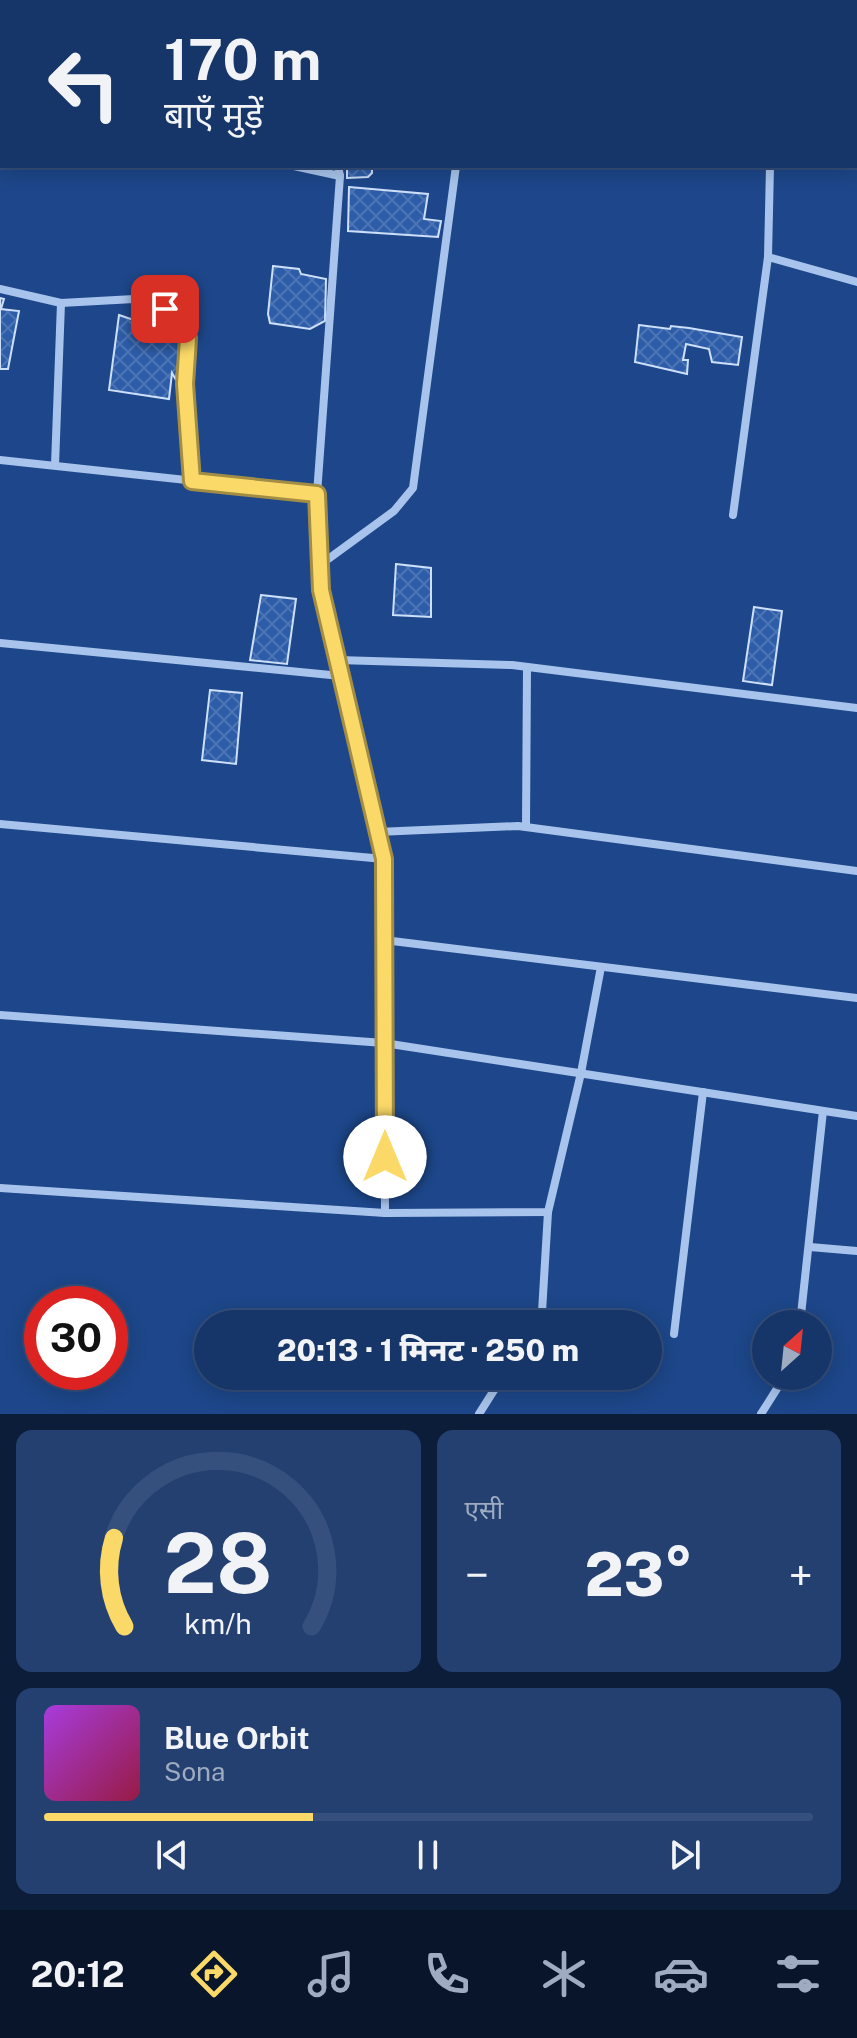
<!DOCTYPE html>
<html lang="hi">
<head>
<meta charset="utf-8">
<style>
	body { margin:0; font-family:"Public Sans","Noto Sans Devanagari",sans-serif; background:#234071; color:#f1f3f6; height:100vh; display:flex; flex-direction:column; font-size:30px; white-space:nowrap }
	* { box-sizing:border-box; margin:0 }
	p { font-size:26px; color:#9eabc0 }
	.icon { flex:none; width:44px; height:44px; fill:none; stroke:currentColor; stroke-width:2; stroke-linecap:round; stroke-linejoin:round }
	.map { position:relative; height:1414px; overflow:hidden }
	.sheet { display:flex; flex-direction:column; gap:16px; padding:16px; background:#0c1d39; flex:1 }
	.sheet>* { flex:none }
	.guide { position:absolute; left:0px; top:0px; width:858px; height:168px; box-shadow:0 4px 20px #0003,0 0 0 2px #35507c; background:#163568; color:#f1f3f6; overflow:hidden }
	.needle { width:52px; rotate:27deg }
	.controls { position:absolute; left:752px; top:1310px; display:grid; gap:16px }
	.controls a { display:grid; place-items:center; width:80px; height:80px; border-radius:50%; background:#163568; box-shadow:0 4px 20px #0003,0 0 0 2px #35507c; font-size:40px }
	.speed { position:absolute; left:24px; top:1286px; display:flex; gap:16px; font-size:40px; font-weight:700; text-align:center }
	.speed>* { display:grid; place-content:center; width:104px; height:104px; border-radius:50%; background:#163568; box-shadow:0 4px 20px #0003,0 0 0 2px #35507c; line-height:1 }
	.speed .limit { border:12px solid #d22; background:#fff; color:#111 }
	.pin { position:absolute; display:grid; place-items:center; width:68px; height:68px; color:#fff; margin:-34px; border-radius:16px; box-shadow:0 4px 12px #0006 }
	.me { position:absolute; width:88px; margin:-44px; rotate:0deg; stroke-linejoin:round; filter:drop-shadow(0 0 6px #0008) }
	.turn { display:flex; align-items:center; gap:28px; height:168px; padding:0 32px; font-size:36px }
	.turn .icon { width:104px; height:104px; stroke-width:2.5 }
	.turn b { display:block; font-size:56px; line-height:68px }
	.big { font-size:60px; font-weight:800; line-height:1.1 }
	.sheet .card { flex:1; display:flex; flex-direction:column; justify-content:center; gap:12px; min-width:0; padding:0 28px; border-radius:16px; background:#234071 }
	.sheet .dial { align-items:center; gap:0 }
	.dial svg { height:208px; overflow:visible; fill:none; stroke:#35507c; stroke-width:7; stroke-linecap:round; text-anchor:middle }
	.dial text { fill:#f1f3f6; stroke:none }
	.song { display:flex; align-items:center; gap:24px }
	.cover { width:96px; height:96px; border-radius:12px; background:linear-gradient(135deg,hsl(280 70% 55%),hsl(340 70% 35%)) }
	.played { height:8px; border-radius:4px; background:linear-gradient(90deg,#fbd968 35%,#35507c 35%) }
	.keys { display:flex; justify-content:space-around; direction:ltr }
	.heat { display:flex; justify-content:space-between; align-items:center; font-size:44px; direction:ltr }
	.sheet .tiles { flex:1; display:grid; gap:16px; grid-template-columns:1fr 1fr }
	.card:last-child { grid-column:span 2 }
	.trip { position:absolute; left:194px; top:1310px; width:468px; height:80px; border-radius:40px; background:#163568; box-shadow:0 4px 20px #0003,0 0 0 2px #35507c; font-weight:800; line-height:80px; text-align:center }
	.tabs { display:flex; height:128px; justify-content:space-around; align-items:center; background:#09152a; color:#9eabc0 }
	.tabs .icon { width:56px; height:56px }
	.tabs .current { color:#fbd968 }
	.tabs b { font-size:36px; color:#f1f3f6 }
	.map>svg:first-child { display:block }
	.building { fill:url(#building-cross-hatch); stroke:#cedff9; stroke-width:2 }
	.lines { fill:none; stroke-linecap:round; stroke-linejoin:round }
	.service { stroke:#a9c4ec; stroke-width:6 }
	.minor { stroke:#a9c4ec; stroke-width:8 }
	.route-casing { stroke:#a38d44; stroke-width:20 }
	.route { stroke:#fbd968; stroke-width:14 }
</style>
</head>
<body>
<div class="map">
<svg width="857" height="1414" viewBox="0 0 857 1414">
	<defs>
		<pattern id="building-cross-hatch" width="8" height="8" patternUnits="userSpaceOnUse" patternTransform="scale(2)"><rect width="8" height="8" fill="#2d5da8"/><path d="M0 0l8 8M0 8l8-8" fill="none" stroke="#4c75b5"/></pattern>
	</defs>
	<rect width="100%" height="100%" fill="#1d478a"/>
	<g class="building">
		<path d="M347,166h25v7l-4,4 -21,1z"/>
		<path d="M349,187l79,7 -4,25 17,2 -3,16 -90,-6z"/>
		<path d="M273,266l26,3 2,5 25,5 -1,42 -15,8 -40,-6 -2,-9z"/>
		<path d="M0,298l4,1 -3,10 18,2 -11,58h-8z"/>
		<path d="M119,315l27,9 8,10 27,5 -5,41 -4,-7 -3,26 -60,-9z"/>
		<path d="M639,325l31,4 1,-3 18,2 53,9 -4,28 -26,-3 -3,-13 -23,-5 -3,16h5l-1,14 -52,-12z"/>
		<path d="M396,564l35,4v49l-38,-2z"/>
		<path d="M261,595l35,4 -9,65 -37,-4z"/>
		<path d="M754,607l28,4 -10,74 -29,-4z"/>
		<path d="M210,690l32,3 -6,71 -34,-4z"/>
	</g>
	<g class="lines">
		<path class="service" d="M567,0v2"/>
		<g class="minor">
			<path d="M320,2v-2"/>
			<path d="M0,103l2,1"/>
			<path d="M294,166l46,10"/>
			<path d="M768,257l89,25"/>
			<path d="M0,289l61,14 73,-4 31,10 14,12 9,17 -3,46 7,97"/>
			<path d="M0,460l317,34"/>
			<path d="M55,465l6,-162"/>
			<path d="M733,515l35,-258 2,-91"/>
			<path d="M320,565l74,-54 19,-23 43,-322"/>
			<path d="M0,643l341,33"/>
			<path d="M337,660l175,5 345,43"/>
			<path d="M0,824l384,35 -63,-269 -4,-96 23,-318 -2,-10"/>
			<path d="M526,827l1,-160"/>
			<path d="M377,832l141,-6 339,45"/>
			<path d="M384,940l473,58"/>
			<path d="M0,1015l384,28 473,73"/>
			<path d="M0,1188l385,25 -1,-354"/>
			<path d="M385,1213l163,-1 33,-139 20,-106"/>
			<path d="M810,1247l47,4"/>
			<path d="M535,1324l7,-12 6,-100"/>
			<path d="M800,1324l23,-213"/>
			<path d="M674,1334l29,-242"/>
			<path d="M479,1414l24,-38"/>
			<path d="M761,1414l24,-38"/>
		</g>
	</g>
	<g class="lines">
		<defs>
			<path id="route" d="M165,309l14,12 9,17 -3,46 7,97 125,13 4,96 63,269 1,298"/>
		</defs>
		<use href="#route" class="route-casing"/>
		<use href="#route" class="route"/>
	</g>
</svg>
<div class="controls">
<a><svg class="needle" viewBox="-14 -14 28 28"><path d="M0-13l5 13h-10z" fill="#e53935"/><path d="M0 13l5-13h-10z" fill="#9eabc0"/></svg></a>
</div>
<div class="speed"><div class="limit">30</div></div>
<div class="pin" style="left:165px;top:309px;background:#d93025"><svg class="icon" aria-label="arrive" viewBox="0 0 24 24"><path d="M6 21V4h12l-3 4 3 4H6"/></svg></div>
<svg class="me" style="left:385px;top:1157px" viewBox="-20 -20 40 40"><circle r="19" fill="#fff"/><path d="M0-13L10 11 0 6-10 11z" fill="#fbd968"/></svg>
<div class="trip">20:13 · 1 मिनट · 250 m</div>
<div class="guide">
<div class="turn"><svg class="icon" aria-label="left" viewBox="0 0 24 24"><path d="M17 20v-9H6M10 6l-5 5 5 5"/></svg><div><b>170 m</b>बाएँ मुड़ें</div></div>
</div>
</div>
<section class="sheet">
<div class="tiles">
<div class="card dial"><svg viewBox="0 0 100 80">
<path d="M14 69A42 42 0 1 1 86 69"/>
<path d="M14 69A42 42 0 0 1 10 35" stroke="#fbd968"/>
<text x="50" y="56" font-size="32" font-weight="700">28</text>
<text x="50" y="72" font-size="11">km/h</text>
</svg></div>
<div class="card"><p>एसी</p>
<div class="heat"><a>−</a><b class="big">23°</b><a>+</a></div>
</div>
<div class="card">
<div class="song"><i class="cover"></i><div><b>Blue Orbit</b><p>Sona</p></div></div>
<div class="played"></div>
<div class="keys"><svg class="icon" aria-label="previous" viewBox="0 0 24 24"><path d="M18 5L8 12l10 7zM5 5v14"/></svg><svg class="icon" aria-label="pause" viewBox="0 0 24 24"><path d="M8 5v14M16 5v14"/></svg><svg class="icon" aria-label="next" viewBox="0 0 24 24"><path d="M6 5l10 7-10 7zM19 5v14"/></svg></div>
</div>
</div>
</section>
<nav class="tabs">
<b>20:12</b>
<svg class="icon current" aria-label="directions" viewBox="0 0 24 24"><path d="M12 3l9 9-9 9-9-9zM9 14v-3h6M13 9l2 2-2 2"/></svg>
<svg class="icon" aria-label="music" viewBox="0 0 24 24"><path d="M9 18V5l10-2v13"/><circle cx="6" cy="18" r="3"/><circle cx="16" cy="16" r="3"/></svg>
<svg class="icon" aria-label="phone" viewBox="0 0 24 24"><path d="M5 4h4l2 5-3 2q2 4 5 5l2-3 5 2v4C11 20 4 13 5 4z"/></svg>
<svg class="icon" aria-label="climate" viewBox="0 0 24 24"><path d="M12 3v18M4 7l16 10M4 17L20 7"/></svg>
<svg class="icon" aria-label="car" viewBox="0 0 24 24"><path d="M5 17H2v-5l4-1 3-4h7l3 4 3 1v5h-3M9 17h6M6 11h13"/><circle cx="7" cy="17" r="2"/><circle cx="17" cy="17" r="2"/></svg>
<svg class="icon" aria-label="filters" viewBox="0 0 24 24"><path d="M4 7h16M4 17h16"/><circle cx="9" cy="7" r="2"/><circle cx="15" cy="17" r="2"/></svg>
</nav>
</body>
</html>
